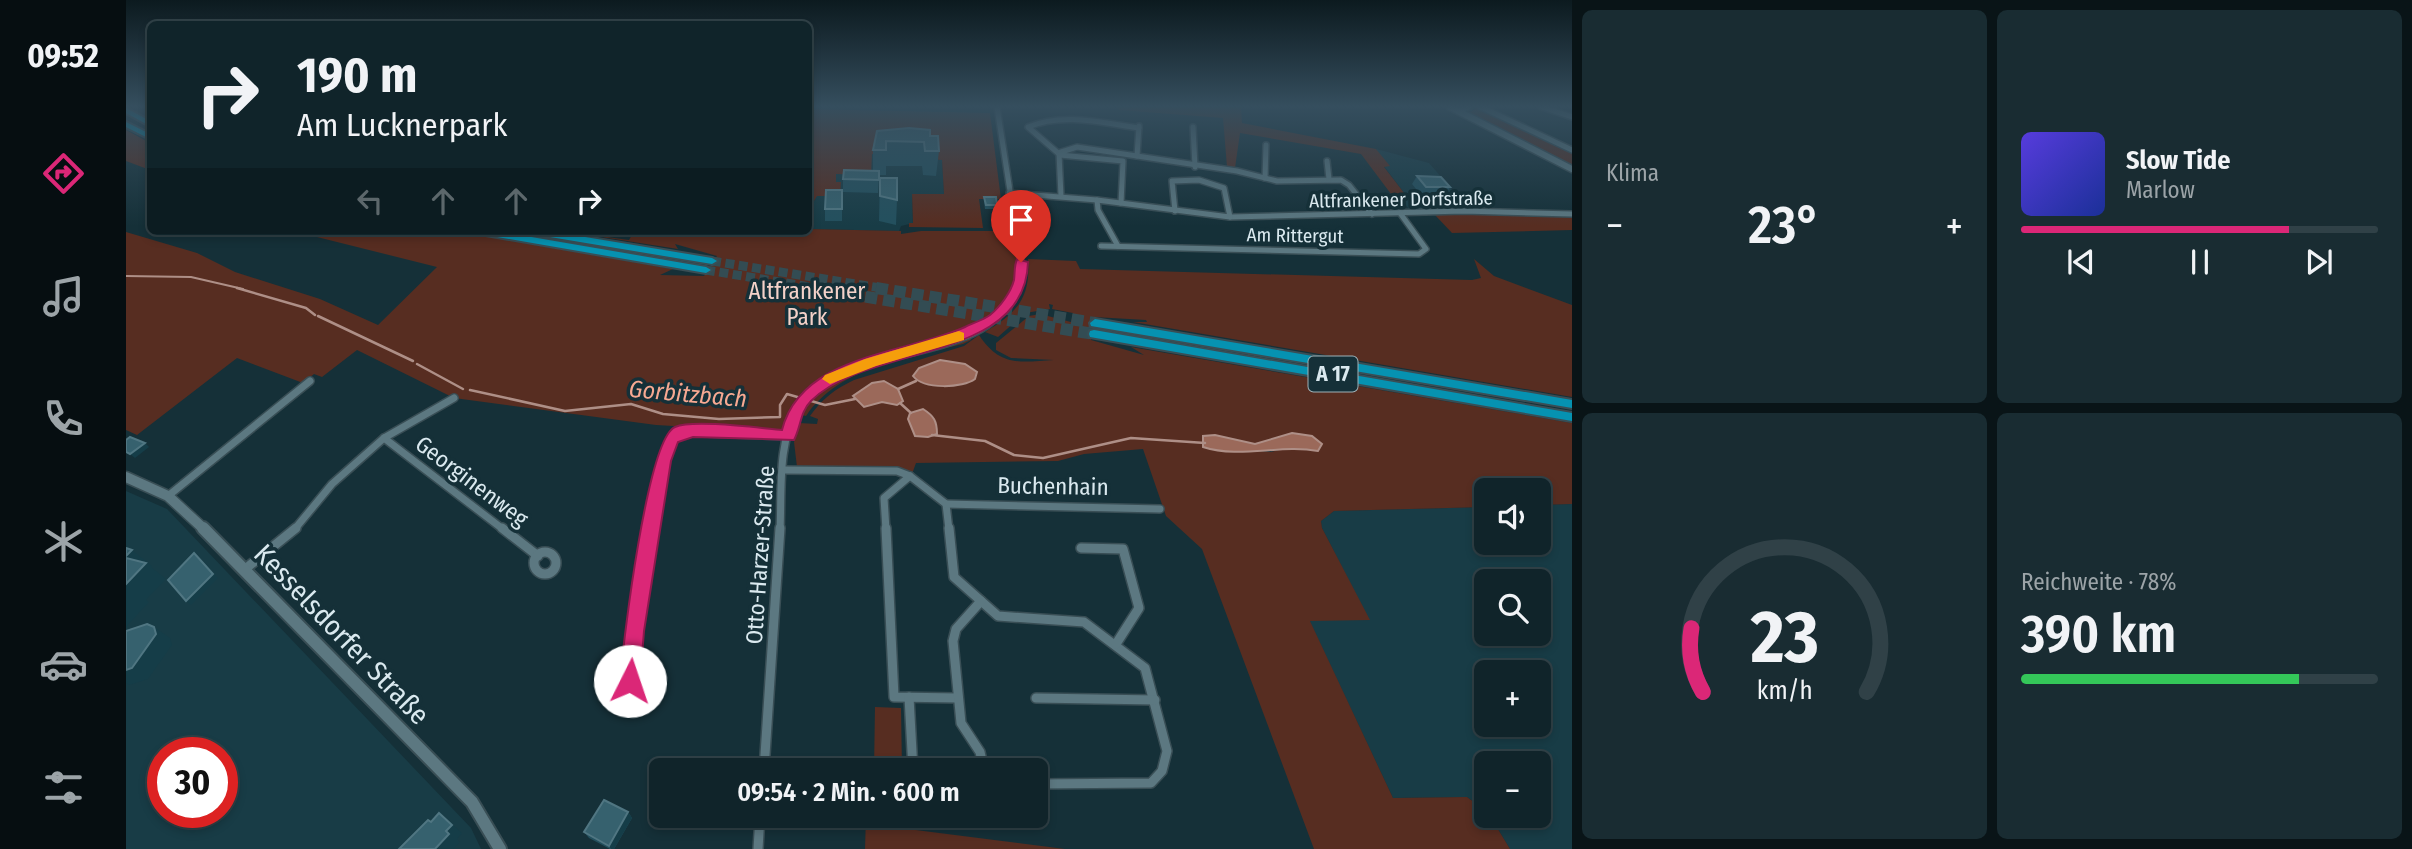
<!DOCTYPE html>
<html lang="de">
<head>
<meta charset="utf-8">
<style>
	body { margin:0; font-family:"Fira Sans Condensed",sans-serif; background:#192c32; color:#f1f3f6; height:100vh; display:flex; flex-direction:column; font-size:26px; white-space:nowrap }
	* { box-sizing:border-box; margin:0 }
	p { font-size:23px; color:#9ca4a8 }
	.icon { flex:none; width:38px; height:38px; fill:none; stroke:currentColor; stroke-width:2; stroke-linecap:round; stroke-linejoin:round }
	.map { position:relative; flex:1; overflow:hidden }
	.side { display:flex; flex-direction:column; gap:10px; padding:10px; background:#091417; width:840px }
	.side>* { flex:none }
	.banner { position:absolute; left:21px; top:21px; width:665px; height:214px; border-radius:10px; box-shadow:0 4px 10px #0003,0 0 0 2px #304147; background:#10242a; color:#f1f3f6; overflow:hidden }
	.fabs { position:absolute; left:1348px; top:478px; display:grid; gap:14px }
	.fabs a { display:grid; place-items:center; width:77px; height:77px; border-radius:10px; background:#10242a; box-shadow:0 4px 10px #0003,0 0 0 2px #304147; font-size:35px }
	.speed { position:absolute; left:21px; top:737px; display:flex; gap:14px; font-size:35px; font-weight:700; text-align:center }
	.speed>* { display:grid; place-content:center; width:91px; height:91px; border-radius:50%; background:#10242a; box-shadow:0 4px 10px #0003,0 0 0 2px #304147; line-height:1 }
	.speed .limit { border:10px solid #d22; background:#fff; color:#111 }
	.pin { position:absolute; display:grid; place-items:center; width:60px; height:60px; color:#fff; margin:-72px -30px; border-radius:50% 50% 50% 0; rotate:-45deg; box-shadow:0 0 7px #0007 }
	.pin .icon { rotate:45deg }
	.me { position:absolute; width:77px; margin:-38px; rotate:4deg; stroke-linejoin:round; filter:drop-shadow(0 0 5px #0008) }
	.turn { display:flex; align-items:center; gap:24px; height:147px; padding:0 35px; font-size:32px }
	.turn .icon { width:91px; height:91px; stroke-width:2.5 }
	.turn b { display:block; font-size:49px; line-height:60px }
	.lanes { display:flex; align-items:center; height:66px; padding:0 35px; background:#0003; justify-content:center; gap:35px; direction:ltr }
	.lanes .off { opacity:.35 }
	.big { font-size:52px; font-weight:600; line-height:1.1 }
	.side .widget { flex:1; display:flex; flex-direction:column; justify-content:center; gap:10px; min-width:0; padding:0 24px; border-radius:10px; background:#192c32 }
	.side .dial { align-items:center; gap:0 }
	.dial svg { height:182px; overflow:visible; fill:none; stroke:#304147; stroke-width:7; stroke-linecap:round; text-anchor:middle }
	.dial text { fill:#f1f3f6; stroke:none }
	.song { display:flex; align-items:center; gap:21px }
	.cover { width:84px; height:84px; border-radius:10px; background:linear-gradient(135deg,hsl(250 70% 55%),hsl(230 70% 35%)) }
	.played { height:7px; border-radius:4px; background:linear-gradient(90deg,#db2777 75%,#304147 75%) }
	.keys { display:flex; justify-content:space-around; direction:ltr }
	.heat { display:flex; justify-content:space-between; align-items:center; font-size:38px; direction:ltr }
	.charge { height:10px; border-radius:5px; background:linear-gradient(90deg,#34c759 78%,#304147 0) }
	.side .tiles { flex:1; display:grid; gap:10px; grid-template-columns:repeat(2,1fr) }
	.trip { position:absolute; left:523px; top:758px; width:399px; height:70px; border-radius:10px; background:#10242a; box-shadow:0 4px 10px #0003,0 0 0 2px #304147; font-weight:600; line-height:70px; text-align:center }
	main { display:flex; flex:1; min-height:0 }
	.menu { display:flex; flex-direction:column; width:126px; justify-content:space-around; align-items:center; background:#060e11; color:#9ca4a8 }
	.menu .icon { width:49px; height:49px }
	.menu .selected { color:#db2777 }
	.menu b { font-size:32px; color:#f1f3f6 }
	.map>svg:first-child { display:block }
	.built { fill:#183c46; fill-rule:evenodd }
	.green { fill:#572d21; fill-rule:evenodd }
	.water { fill:#9b695a; stroke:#ae8f87; stroke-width:2 }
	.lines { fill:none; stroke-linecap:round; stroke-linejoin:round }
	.stream-far1 { stroke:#ae8f87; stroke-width:2 }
	.stream { stroke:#ae8f87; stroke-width:2.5 }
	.motorway-tunnel-far1 { stroke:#334c53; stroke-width:9; stroke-dasharray:9 4.5; stroke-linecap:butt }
	.motorway-tunnel { stroke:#334c53; stroke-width:12; stroke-dasharray:12 6; stroke-linecap:butt }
	.minor-far2-casing { stroke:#394e55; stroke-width:8 }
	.minor-far1-casing { stroke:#394e55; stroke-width:10 }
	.minor-casing { stroke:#394e55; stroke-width:12 }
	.tertiary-casing { stroke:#394e55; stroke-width:9 }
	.secondary-far1-casing { stroke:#394e55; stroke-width:13 }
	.secondary-casing { stroke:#394e55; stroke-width:16 }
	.motorway-casing { stroke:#394e55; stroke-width:4 }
	.minor-far2 { stroke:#5c7881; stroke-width:5 }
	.minor-far1 { stroke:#5c7881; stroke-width:7 }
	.minor { stroke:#5c7881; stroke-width:9 }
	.tertiary { stroke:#5c7881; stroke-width:6 }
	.secondary-far1 { stroke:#5c7881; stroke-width:10 }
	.secondary { stroke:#5c7881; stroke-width:12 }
	.motorway { fill:#0692b1; fill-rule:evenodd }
	.wall { fill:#23505e }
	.shaded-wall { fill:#153d48 }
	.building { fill:#36616e; stroke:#507682; stroke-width:2 }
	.route { fill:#db2777; stroke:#8e194d; stroke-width:2 }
	.slow { fill:#f59e0b }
	.labels { text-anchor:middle; stroke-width:7; stroke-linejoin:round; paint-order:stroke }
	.far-street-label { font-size:19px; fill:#dae9ef; stroke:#153038 }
	.shield { fill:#153038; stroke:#9fb2b8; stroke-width:2 }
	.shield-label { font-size:21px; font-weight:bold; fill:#dae9ef }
	.park-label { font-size:23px; fill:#f4d2c9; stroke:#153038 }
	.street-label { font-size:23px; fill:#dae9ef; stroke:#153038 }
	.water-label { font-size:24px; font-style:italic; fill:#f7a992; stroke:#153038 }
	.near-street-label { font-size:28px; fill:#dae9ef; stroke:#153038 }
</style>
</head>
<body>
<main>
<nav class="menu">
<b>09:52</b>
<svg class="icon selected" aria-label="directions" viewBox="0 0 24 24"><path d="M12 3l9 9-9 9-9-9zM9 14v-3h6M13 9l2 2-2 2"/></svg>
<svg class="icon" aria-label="music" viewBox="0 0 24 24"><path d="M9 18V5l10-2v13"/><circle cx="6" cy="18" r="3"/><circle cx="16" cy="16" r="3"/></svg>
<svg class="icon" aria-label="phone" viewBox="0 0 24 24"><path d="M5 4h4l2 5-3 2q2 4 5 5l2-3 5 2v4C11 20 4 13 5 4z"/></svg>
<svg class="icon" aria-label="climate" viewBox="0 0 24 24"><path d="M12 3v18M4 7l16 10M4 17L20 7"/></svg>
<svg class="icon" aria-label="car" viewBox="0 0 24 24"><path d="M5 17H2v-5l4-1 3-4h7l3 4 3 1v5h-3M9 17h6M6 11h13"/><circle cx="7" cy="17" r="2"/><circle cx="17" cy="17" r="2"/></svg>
<svg class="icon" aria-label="filters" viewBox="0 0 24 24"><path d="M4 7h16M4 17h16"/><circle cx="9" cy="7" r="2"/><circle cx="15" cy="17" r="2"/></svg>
</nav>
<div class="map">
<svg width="1446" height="849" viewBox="0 0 1446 849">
	<rect width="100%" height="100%" fill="#153038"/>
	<g class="built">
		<path d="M1250,149l53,14 39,45 -59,1 -9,-11h8l-24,-32z"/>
		<path d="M746,154h57l13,5 2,35h-32l1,29 -12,3 -2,5 -90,-2v-28h5l2,-5 25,-14h-5v-8z"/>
		<path d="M0,491l41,18 304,319 10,21h-355zM37,752h59v60h-59z"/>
		<path d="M1446,504v345h-62l-20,-33h48v-53h-52v48l-19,-14 -74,1 -84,-178h60l-47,-92 -1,-7 13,-10 152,-4v35h52v-37zM1360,581h52v53h-52zM1360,672h52v52h-52z"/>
	</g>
	<g class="green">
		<path d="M990,107h125l1,16 134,26 14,17 -6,1 24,31h-14l-33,-44 -121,-21 -5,35 -8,-1 -4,-49 -104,-8z"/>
		<path d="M1352,107l94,45v14l-103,-53z"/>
		<path d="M683,109l181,4 11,86h-22l4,29 -74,-1v-4h4l-1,-29h32l-2,-34 -12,-1 -1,-5h-57l-1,21 -35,-1v8h5l-1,14h-23l-3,5h-5z"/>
		<path d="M0,130l24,13v27l-24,-9z"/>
		<path d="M1346,214l100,2v14l-120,3 -17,-18z"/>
		<path d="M683,229l92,2v3l20,-3h80l10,3c3,13 9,29 6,42 -14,70 -141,72 -193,100 -9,5 -19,12 -25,20 -7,11 -9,30 -22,36l-121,-7 -202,-27 -97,-48 -35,27 -8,-3 -11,9 -66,-25 -100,77 -11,-5v-198l71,21 38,19 85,27 58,26 59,-58 -144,-36h162l218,38 -13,6 44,1 13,-20 -42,-12 3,5 -115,-18 66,9 4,-7 -14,-2z"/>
		<path d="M902,259l48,2 4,8 392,11 9,-2 -7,-19 20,17 78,29v92l-439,-75h14l-1,-2 -52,-3 -3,23 53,15 -13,-8 441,76v81l-34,1v-15h-52v17l-152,4 -13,10 1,7 48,92 -60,1 83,177 74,-1 19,14v5h4l20,33h-196l-112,-300 -36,-33 -23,-67 -59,5 -26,7 -142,2 -4,11 -15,-6 -100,-1 -3,-25 5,-19 18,1 1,-5 -8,-3c12,-17 25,-27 44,-36l110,-34 15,-11c21,32 41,27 75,25l-43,-2 -15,-8v-7l33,-27 11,-2 31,8 2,-9 -21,-4 1,-4 -4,-1 1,5 -25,4 -27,24 -13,-5c32,-19 46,-34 43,-73zM1166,433l26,18 -31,-3 -16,4 -68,-5 1,-11 11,-1 40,9z"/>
		<path d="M845,336v4l-8,4c-56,14 -123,22 -157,72l-4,-1c14,-45 127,-66 169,-79z"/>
		<path d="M749,707l26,1 1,62h-28z"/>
		<path d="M740,816h16l10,11 173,22h-200z"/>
	</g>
	<g class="water">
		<path d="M814,360l25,4 12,8 -2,7c-12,9 -51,11 -62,-3l6,-8z"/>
		<path d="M758,381l14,8 5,12 -6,4 -15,-3 -18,5 -11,-11 19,-13z"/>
		<path d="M797,409c11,7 14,12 14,25l-9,3 -13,-1 -7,-17 2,-6z"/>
		<path d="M1166,433l20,3 10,8 -4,7c-38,-7 -78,8 -115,-4v-11l12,-1 40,9z"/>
	</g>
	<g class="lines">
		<path class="stream-far1" d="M0,276l65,1 52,12"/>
		<g class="stream">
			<path d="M111,288l69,20 9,7"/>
			<path d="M192,316l95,45"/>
			<path d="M291,364l46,25"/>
			<path d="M772,389l18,-8"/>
			<path d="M344,390l95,21 66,-7 32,10 56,5 61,-2v-12l7,-11 38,11 30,-6"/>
			<path d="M774,403l11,10"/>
			<path d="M806,435l53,6 29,14 29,3 88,-20 74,5"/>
		</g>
		<g class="motorway-tunnel-far1">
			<path d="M586,261l175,28"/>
			<path d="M580,270l117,19"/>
		</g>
		<g class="motorway-tunnel">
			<path d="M686,288l282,46"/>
			<path d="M750,288l219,35"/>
		</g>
		<defs>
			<g id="minor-far2">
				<path d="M871,107l24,155v13l-5,14"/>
				<path d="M1355,107l91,43"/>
				<path d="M1416,107l30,10"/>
				<path d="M1332,111l11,-4"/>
				<path d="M1067,127l2,40"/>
				<path d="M932,153l19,-6 160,24 40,10 64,-1 8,5 23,29"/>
				<path d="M932,153l-30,-26c35,-15 75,-4 111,1"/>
				<path d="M933,153l2,43"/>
				<path d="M934,155l63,6 -2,42"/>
				<path d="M1011,156l2,-30"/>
				<path d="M1201,161l2,18"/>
				<path d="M1139,178l1,-33"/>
				<path d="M883,193l88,7 133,17 234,-6 108,3"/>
				<path d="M971,200l1,10 20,36"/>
				<path d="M1049,211l-3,-30 27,-1 25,8 6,29"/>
				<path d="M975,246l318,8 7,-5 -26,-36"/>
			</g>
			<g id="minor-far1">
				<path d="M258,438l120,92"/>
				<path d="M658,470l113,1 13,5 36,28 3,26"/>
				<path d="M42,496l142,-115"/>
				<path d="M820,504l214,5"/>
				<path d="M168,530l38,-46 52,-46 70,-40"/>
				<path d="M526,530l15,-84 12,-14 109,4"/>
				<path d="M654,530c2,-38 -3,-88 18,-121 46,-73 188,-39 218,-121"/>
				<path d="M760,530l-2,-32 26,-22"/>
			</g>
			<g id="minor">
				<path d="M376,528l36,28"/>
				<path d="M760,528l8,169 64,1"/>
				<path d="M823,528l5,49 44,39 86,6 61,46 22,83 -5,20 -11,12 -115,1"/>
				<path d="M955,548l42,1 16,59 -23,36"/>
				<circle cx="419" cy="563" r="11"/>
				<path d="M118,570l52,-42"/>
				<path d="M855,601l-25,28 -3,12 8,82 19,29 4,18"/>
				<path d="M783,697l4,73"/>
				<path d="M910,698l119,2"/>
				<path d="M502,705l6,-74 18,-103"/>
				<path d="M638,770l16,-242"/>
				<path d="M632,849l2,-33"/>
			</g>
			<path id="tertiary" d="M1324,107l122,62"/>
			<path id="secondary-far1" d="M0,477l42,19 37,34"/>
			<path id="secondary" d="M77,528l269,274 28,47"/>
			<g id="motorway">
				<path d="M0,108l24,13v5l-24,-13z"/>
				<path d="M0,122l24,12v5l-24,-12z"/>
				<path d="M349,231h22l209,36 5,3 -5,3 -226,-39z"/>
				<path d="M401,231h22l163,27 5,3 -5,3 -180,-30z"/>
				<path d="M969,319l477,81v8l-481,-82 -1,-3z"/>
				<path d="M968,330l478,83v8l-482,-84 -1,-3 1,-3z"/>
			</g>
		</defs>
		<use href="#minor-far2" class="minor-far2-casing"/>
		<use href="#minor-far1" class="minor-far1-casing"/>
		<use href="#minor" class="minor-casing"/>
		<use href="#tertiary" class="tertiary-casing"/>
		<use href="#secondary-far1" class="secondary-far1-casing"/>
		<use href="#secondary" class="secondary-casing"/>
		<use href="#motorway" class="motorway-casing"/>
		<use href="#minor-far2" class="minor-far2"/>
		<use href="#minor-far1" class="minor-far1"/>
		<use href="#minor" class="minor"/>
		<use href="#tertiary" class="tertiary"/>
		<use href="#secondary-far1" class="secondary-far1"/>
		<use href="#secondary" class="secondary"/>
		<use href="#motorway" class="motorway"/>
	</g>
	<g class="wall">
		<path d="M751,131l53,5 9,15 -3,25 -13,-1 -1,-9h-36v9h-7l-1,18 -35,-1v-13l30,-8v-21z"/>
		<path d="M1291,176l33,11 -5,9 -24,-1 -9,-11z"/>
		<path d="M754,178l17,22 -1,25 -17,-4z"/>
		<path d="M716,190v31h-17v-12z"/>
		<path d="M858,197l13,8 -1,4h-11l-1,-8z"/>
		<path d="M502,812l4,6 -18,31h-4l-21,-11 -5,-6z"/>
	</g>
	<g class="shaded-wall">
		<path d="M19,443l4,4 -14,11 -5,-4z"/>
		<path d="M6,550l20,16 -1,1 15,12 -20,21 3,2 -23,25v-71z"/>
		<path d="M68,553l24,25 -27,27 -5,-4z"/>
		<path d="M28,627l16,11 2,7 -24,34 -19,6 -3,-2v-16z"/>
		<path d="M502,812l4,6 -18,31h-3l-2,-3z"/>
		<path d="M313,813l23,20 -5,6 3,3 -7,7h-18l11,-18z"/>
	</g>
	<g class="building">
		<path d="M783,128l21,2v6h8l1,15h-14l-1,-9 -38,-1v9h-13l4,-19z"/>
		<path d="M718,170l35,1v9l-36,-1z"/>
		<path d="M1291,176l24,1 9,10h-24z"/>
		<path d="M754,178h17v22l-17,-4z"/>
		<path d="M700,190h16v19h-17z"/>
		<path d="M858,197h12l1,8h-11z"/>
		<path d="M4,437l15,6 -15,11 -4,-2v-12z"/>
		<path d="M0,548l6,2 -6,6z"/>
		<path d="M68,553l19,21 -27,27 -18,-21z"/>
		<path d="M0,558l20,5 -20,21z"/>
		<path d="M21,624l7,3 2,7 -24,34 -6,2v-39z"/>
		<path d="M478,800l24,12 -19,34 -25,-14z"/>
		<path d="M313,813l13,12 -6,6 3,3 -14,15h-36l29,-29 3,2z"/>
	</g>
	<linearGradient id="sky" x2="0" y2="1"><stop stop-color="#0c1a1f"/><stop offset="0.47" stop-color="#354e5e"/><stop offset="1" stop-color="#354e5e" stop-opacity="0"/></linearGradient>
	<rect width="1446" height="226" fill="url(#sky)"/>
	<path class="route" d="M891,259l11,3c-2,101 -161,82 -217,139 -11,11 -10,26 -17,39l-101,-3 -15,5 -7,19 -27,170 -4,50 -3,7 -7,2 -7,-2 -3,-7c3,-37 27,-242 55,-254 18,-8 84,1 107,3 19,-76 124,-76 183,-103 8,-4 18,-7 25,-12 10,-8 21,-23 24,-35 1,-7 0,-14 3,-21z"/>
	<path class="slow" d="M833,331l5,2v7l-88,26 -46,18 -8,-5 3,-4 40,-16z"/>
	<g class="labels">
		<g class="far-street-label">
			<text transform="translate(1275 199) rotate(-1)" y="7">Altfrankener Dorfstraße</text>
			<text transform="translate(1169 235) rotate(1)" y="7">Am Rittergut</text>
		</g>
		<rect class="shield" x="1182.5" y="356.5" width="49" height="35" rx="5"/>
		<g class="shield-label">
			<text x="1207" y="381">A 17</text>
		</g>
		<g class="park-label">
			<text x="681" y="299">Altfrankener<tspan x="681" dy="26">Park</tspan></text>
		</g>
		<g class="street-label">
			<text transform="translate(346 481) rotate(37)" y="8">Georginenweg</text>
			<text transform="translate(927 486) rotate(1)" y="8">Buchenhain</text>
			<text transform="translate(634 555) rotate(-86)" y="8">Otto-Harzer-Straße</text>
		</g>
		<g class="water-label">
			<text transform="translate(562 394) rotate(5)" y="8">Gorbitzbach</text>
		</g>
		<g class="near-street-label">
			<text transform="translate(216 634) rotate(46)" y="10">Kesselsdorfer Straße</text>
		</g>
	</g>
</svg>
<div class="fabs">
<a><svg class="icon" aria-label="sound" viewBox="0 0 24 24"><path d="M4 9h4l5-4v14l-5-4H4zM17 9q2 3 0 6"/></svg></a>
<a><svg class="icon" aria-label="search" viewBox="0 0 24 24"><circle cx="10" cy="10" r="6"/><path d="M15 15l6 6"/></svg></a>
<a>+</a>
<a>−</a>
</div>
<div class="speed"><div class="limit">30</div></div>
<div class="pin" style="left:895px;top:262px;background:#d93025"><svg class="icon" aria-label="arrive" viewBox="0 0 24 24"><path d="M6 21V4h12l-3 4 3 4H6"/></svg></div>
<svg class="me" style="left:504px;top:681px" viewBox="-20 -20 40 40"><circle r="19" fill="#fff"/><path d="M0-13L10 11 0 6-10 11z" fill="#db2777"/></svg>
<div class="trip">09:54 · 2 Min. · 600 m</div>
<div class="banner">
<div class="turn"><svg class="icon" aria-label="right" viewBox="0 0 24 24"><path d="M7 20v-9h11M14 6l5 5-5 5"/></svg><div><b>190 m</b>Am Lucknerpark</div></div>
<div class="lanes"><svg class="icon off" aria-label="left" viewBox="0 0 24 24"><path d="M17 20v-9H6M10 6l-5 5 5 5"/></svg><svg class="icon off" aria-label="ahead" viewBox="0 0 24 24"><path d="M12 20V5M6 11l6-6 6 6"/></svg><svg class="icon off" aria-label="ahead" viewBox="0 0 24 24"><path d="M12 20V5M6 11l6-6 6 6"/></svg><svg class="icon" aria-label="right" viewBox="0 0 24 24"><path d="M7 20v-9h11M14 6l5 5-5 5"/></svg></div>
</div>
</div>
<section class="side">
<div class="tiles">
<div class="widget"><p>Klima</p>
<div class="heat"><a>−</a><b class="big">23°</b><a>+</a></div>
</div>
<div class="widget">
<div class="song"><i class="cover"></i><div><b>Slow Tide</b><p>Marlow</p></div></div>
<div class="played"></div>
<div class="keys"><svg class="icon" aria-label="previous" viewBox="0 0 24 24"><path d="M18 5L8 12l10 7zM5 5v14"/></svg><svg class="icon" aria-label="pause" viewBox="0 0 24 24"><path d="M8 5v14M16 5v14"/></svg><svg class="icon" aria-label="next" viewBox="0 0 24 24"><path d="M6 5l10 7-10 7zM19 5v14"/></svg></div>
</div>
<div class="widget dial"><svg viewBox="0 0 100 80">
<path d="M14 69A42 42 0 1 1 86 69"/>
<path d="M14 69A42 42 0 0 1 9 41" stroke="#db2777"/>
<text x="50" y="56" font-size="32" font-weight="700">23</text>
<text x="50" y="72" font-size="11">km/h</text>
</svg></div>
<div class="widget"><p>Reichweite · 78%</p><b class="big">390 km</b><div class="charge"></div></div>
</div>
</section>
</main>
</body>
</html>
